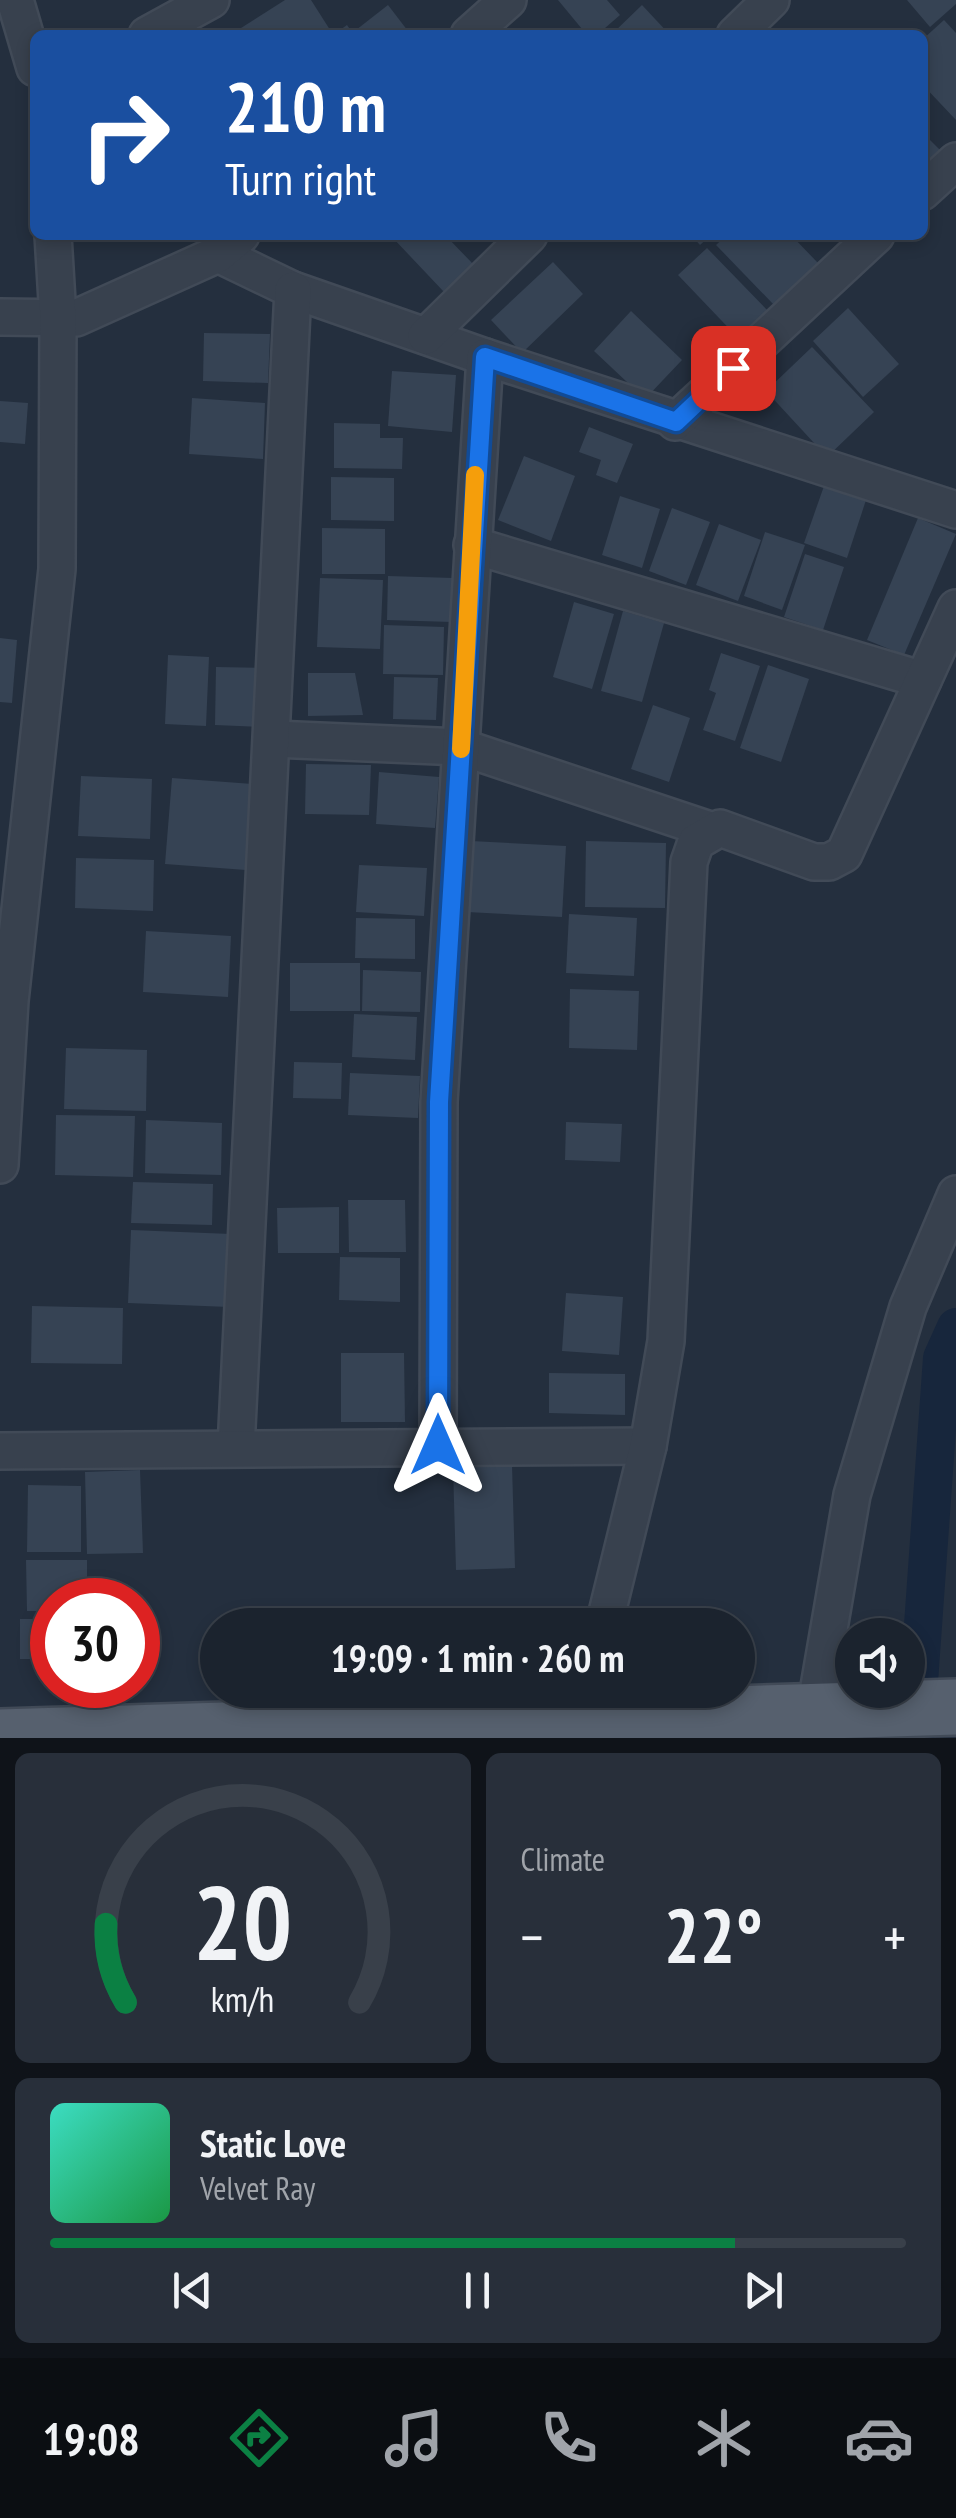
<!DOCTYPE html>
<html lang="en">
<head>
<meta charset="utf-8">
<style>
	body { margin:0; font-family:"PT Sans Narrow",sans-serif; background:#282f3a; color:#f1f3f6; height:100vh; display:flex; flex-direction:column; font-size:38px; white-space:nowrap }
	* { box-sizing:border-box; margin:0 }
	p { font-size:32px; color:#a0a4aa }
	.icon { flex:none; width:55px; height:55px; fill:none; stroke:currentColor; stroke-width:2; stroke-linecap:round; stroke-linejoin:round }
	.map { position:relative; height:1738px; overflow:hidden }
	.sheet { display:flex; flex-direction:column; gap:15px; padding:15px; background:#0f1319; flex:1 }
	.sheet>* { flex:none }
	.banner { position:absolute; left:30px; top:30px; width:898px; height:210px; border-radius:15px; box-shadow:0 5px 15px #0003,0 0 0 2px #39404a; background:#1a4fa0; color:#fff; overflow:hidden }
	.fabs { position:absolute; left:835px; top:1618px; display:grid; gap:20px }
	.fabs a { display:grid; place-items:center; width:90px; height:90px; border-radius:50%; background:#1b232e; box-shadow:0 5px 15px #0003,0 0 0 2px #39404a; font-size:50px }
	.speed { position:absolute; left:30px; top:1578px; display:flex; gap:20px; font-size:50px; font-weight:700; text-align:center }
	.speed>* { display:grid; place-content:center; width:130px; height:130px; border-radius:50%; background:#1b232e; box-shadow:0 5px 15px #0003,0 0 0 2px #39404a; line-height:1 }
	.speed .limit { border:15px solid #d22; background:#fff; color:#111 }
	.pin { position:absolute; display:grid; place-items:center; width:85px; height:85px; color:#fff; margin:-42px; border-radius:20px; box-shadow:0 5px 15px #0006 }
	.me { position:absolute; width:110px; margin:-55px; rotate:0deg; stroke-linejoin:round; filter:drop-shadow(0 0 8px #0008) }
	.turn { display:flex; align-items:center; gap:35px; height:210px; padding:0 30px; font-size:45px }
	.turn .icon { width:130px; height:130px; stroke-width:2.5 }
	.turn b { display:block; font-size:70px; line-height:85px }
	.big { font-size:75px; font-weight:600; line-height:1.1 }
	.sheet .tile { flex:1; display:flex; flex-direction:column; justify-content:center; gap:15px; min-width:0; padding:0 35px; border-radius:15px; background:#282f3a }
	.sheet .dial { align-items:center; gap:0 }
	.dial svg { height:260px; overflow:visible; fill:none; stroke:#39404a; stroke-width:7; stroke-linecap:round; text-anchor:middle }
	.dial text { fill:#f1f3f6; stroke:none }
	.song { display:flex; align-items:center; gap:30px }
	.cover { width:120px; height:120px; border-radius:15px; background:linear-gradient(135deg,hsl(170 70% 55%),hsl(140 70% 35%)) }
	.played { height:10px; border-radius:5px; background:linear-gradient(90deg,#0b8043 80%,#39404a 80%) }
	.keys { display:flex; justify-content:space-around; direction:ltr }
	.heat { display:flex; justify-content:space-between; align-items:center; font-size:55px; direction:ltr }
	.sheet .tiles { flex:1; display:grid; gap:15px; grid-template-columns:1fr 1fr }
	.tile:last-child { grid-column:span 2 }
	.trip { position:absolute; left:200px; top:1608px; width:555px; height:100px; border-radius:50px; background:#1b232e; box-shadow:0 5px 15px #0003,0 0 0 2px #39404a; font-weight:600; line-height:100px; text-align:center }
	.tab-bar { display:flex; height:160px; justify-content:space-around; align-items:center; background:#0b0e12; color:#a0a4aa }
	.tab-bar .icon { width:70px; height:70px }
	.tab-bar .active { color:#0b8043 }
	.tab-bar b { font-size:45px; color:#f1f3f6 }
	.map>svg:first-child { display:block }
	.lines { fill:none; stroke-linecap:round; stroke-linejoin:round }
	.canal { stroke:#17263c; stroke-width:38 }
	.building { fill:#364354 }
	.minor-casing { stroke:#414a57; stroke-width:40 }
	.primary-casing { stroke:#414a57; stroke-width:60 }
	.minor { stroke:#38414e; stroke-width:35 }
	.primary { stroke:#56606e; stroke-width:55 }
	.route-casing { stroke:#114b97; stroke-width:25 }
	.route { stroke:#1a73e8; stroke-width:18 }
	.slow { stroke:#f59e0b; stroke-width:18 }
</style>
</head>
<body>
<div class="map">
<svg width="956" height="1738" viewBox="0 0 956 1738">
	<rect width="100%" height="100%" fill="#242f3e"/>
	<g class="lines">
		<path class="canal" d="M915,1738l27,-380 14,-31"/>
	</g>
	<g class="building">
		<path d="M285,0h26l21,33 -102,2z"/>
		<path d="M558,0h49l13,15 -23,20h-10z"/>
		<path d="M907,0h49v4l-26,23z"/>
		<path d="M388,5l23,30h-51l-4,-5z"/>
		<path d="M642,5l28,30h-59z"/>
		<path d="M944,20l12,13v87l-34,-36v-44z"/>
		<path d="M347,25l7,10h-21z"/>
		<path d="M922,132l22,22 -22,20z"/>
		<path d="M445,235l29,30 -29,28 -53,-56z"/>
		<path d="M691,235h20l-11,10z"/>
		<path d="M727,235h64l27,28 -43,43 -59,-61z"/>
		<path d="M707,248l63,65 -29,28 -63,-66z"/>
		<path d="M553,262l30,32 -61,59 -31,-33z"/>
		<path d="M848,308l51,56 -36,33 -50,-56z"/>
		<path d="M631,311l51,49 -37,39 -51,-48z"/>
		<path d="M204,333l66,1 -2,49 -65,-2z"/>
		<path d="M812,347l62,65 -47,45 -61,-66z"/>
		<path d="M392,371l64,4 -4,57 -64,-6z"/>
		<path d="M192,398l73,5 -2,56 -74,-5z"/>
		<path d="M0,401l28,2 -3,41 -25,-2z"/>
		<path d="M334,423l46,1v14h23l-1,31 -68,-1z"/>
		<path d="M589,427l44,17 -16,39 -21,-8 5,-15 -22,-8z"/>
		<path d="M524,456l51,20 -24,65 -53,-21z"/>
		<path d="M331,477l63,1v43l-63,-1z"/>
		<path d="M824,486l42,14 -19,58 -43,-15z"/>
		<path d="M620,496l40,13 -18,59 -40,-13z"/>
		<path d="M672,508l38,14 -24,63 -37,-14z"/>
		<path d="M918,518l38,16 -52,121 -37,-15z"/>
		<path d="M719,524l42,16 -23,61 -42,-16z"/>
		<path d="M322,528l63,1v45h-63z"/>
		<path d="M765,532l40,13 -23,65 -38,-14z"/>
		<path d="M805,554l39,13 -21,63 -39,-13z"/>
		<path d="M388,576l65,2 -1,44 -65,-2z"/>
		<path d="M320,578l63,2 -3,69 -63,-2z"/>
		<path d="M574,602l40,12 -22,75 -39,-12z"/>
		<path d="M623,611l41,12 -22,79 -41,-11z"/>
		<path d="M384,625l60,2 -1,48 -60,-1z"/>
		<path d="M0,638l17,2 -5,63 -12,-1z"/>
		<path d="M721,653l39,13 -25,75 -32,-11 13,-37 -7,-3z"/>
		<path d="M168,655l41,2 -3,69 -41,-2z"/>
		<path d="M768,665l41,14 -28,83 -41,-14z"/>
		<path d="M216,667l51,1 -2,59 -50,-2z"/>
		<path d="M308,673h47l8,42 -55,1z"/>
		<path d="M394,677l44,1 -2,42 -43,-1z"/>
		<path d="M653,705l37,13 -21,64 -38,-13z"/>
		<path d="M306,764l65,1 -2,50 -64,-1z"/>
		<path d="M379,772l60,5 -4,51 -59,-4z"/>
		<path d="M81,776l71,3 -2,60 -72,-3z"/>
		<path d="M172,778l93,7 -6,86 -94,-7z"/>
		<path d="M471,841l95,5 -4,71 -95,-5z"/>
		<path d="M586,841l80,2 -1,65 -80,-1z"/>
		<path d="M76,858l78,2 -1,51 -78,-3z"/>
		<path d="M359,865l68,3 -3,48 -68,-4z"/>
		<path d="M569,914l68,4 -3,58 -68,-3z"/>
		<path d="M356,918l59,1v40l-60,-1z"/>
		<path d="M146,931l85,5 -3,61 -85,-5z"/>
		<rect x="290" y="963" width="70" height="48"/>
		<path d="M363,970l58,2 -1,40 -58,-1z"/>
		<path d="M570,989l69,2 -2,59 -68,-2z"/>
		<path d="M354,1014l63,3 -2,43 -63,-3z"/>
		<path d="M66,1048l81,2 -1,61 -82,-2z"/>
		<path d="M294,1062l48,1 -1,36 -48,-1z"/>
		<path d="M350,1073l70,3 -2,42 -70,-3z"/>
		<path d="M56,1115l79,1 -2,61 -78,-2z"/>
		<path d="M146,1120l76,3 -1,52 -76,-2z"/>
		<path d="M566,1122l56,2 -2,38 -55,-2z"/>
		<path d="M133,1182l80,2 -1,41 -81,-2z"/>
		<path d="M348,1200h57l1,52h-57z"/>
		<path d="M339,1207v46h-61l-1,-45z"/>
		<path d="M131,1230l100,4 -2,73 -101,-4z"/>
		<path d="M340,1257l60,1v44l-61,-2z"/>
		<path d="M566,1293l57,4 -4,58 -57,-4z"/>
		<path d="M32,1306l91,2 -1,56 -91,-1z"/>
		<path d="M341,1353h63l1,69h-64z"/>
		<path d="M549,1373l76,1v41l-76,-2z"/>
		<path d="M512,1465l3,103 -59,2 -3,-103z"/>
		<path d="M140,1470l3,83 -56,1 -2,-82z"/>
		<path d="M28,1485l53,1v66h-54z"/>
		<path d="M26,1560h61v40h-35v11h-25z"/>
		<rect x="20" y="1619" width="32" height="40"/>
	</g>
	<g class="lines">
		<defs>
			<g id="minor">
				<path d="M15,0l20,68"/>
				<path d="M147,35l64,-35"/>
				<path d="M469,35l39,-35"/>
				<path d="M735,35l36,-35"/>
				<path d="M922,192l34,-31"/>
				<path d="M218,254l75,36 192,67 471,153"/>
				<path d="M0,317l76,1 142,-64 23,-19"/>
				<path d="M426,336l103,-101"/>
				<path d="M675,422l201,-187"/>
				<path d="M472,545l451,135"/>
				<path d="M273,739l188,8 249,83"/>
				<path d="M0,1165l10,-164 47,-432 1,-251 -5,-83"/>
				<path d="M438,1445l1,-343 46,-745"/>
				<path d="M236,1448l57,-1158"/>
				<path d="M0,1451l648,-5"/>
				<path d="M604,1625l44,-179 18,-105 23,-479 7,-20 24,-14 94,34h15l15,-8 112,-246"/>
				<path d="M815,1710l37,-215 56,-188 48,-113"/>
			</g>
			<path id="primary" d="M0,1737l956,-30"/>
		</defs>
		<use href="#minor" class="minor-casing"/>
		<use href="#primary" class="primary-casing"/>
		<use href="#minor" class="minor"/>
		<use href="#primary" class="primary"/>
	</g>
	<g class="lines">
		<defs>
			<path id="route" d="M438,1445l1,-343 46,-745 191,65 57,-54"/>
		</defs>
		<use href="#route" class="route-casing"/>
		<use href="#route" class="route"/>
		<path class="slow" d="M461,749l14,-274"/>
	</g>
</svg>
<div class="fabs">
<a><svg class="icon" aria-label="sound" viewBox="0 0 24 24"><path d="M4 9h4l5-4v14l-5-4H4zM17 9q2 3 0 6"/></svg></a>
</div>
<div class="speed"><div class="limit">30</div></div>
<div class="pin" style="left:733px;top:368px;background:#d93025"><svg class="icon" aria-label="arrive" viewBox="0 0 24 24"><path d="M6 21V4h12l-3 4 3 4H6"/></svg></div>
<svg class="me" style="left:438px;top:1445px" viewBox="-20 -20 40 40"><path d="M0-17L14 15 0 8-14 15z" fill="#1a73e8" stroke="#fff" stroke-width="4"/></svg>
<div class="trip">19:09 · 1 min · 260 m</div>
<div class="banner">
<div class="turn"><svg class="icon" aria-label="right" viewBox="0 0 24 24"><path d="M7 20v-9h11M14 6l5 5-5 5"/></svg><div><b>210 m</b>Turn right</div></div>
</div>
</div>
<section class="sheet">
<div class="tiles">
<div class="tile dial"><svg viewBox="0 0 100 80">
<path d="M14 69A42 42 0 1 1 86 69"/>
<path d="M14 69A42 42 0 0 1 8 45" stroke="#0b8043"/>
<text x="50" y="56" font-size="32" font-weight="700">20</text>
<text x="50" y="72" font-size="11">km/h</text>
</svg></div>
<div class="tile"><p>Climate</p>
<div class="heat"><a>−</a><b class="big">22°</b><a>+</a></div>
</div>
<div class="tile">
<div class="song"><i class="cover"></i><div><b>Static Love</b><p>Velvet Ray</p></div></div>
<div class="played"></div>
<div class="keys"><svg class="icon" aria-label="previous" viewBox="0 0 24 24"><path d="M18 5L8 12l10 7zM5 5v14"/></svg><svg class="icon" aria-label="pause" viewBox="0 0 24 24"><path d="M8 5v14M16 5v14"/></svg><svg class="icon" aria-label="next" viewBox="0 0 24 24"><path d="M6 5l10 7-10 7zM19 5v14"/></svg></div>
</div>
</div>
</section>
<nav class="tab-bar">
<b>19:08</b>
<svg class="icon active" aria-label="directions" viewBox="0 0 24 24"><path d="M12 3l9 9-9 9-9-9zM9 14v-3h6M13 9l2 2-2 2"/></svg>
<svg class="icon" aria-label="music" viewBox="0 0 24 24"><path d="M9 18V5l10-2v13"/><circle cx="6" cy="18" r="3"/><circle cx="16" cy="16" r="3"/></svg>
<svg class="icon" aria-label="phone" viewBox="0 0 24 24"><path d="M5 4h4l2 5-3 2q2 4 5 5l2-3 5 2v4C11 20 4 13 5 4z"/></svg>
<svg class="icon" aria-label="climate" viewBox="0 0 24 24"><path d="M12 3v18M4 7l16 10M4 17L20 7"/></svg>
<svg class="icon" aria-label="car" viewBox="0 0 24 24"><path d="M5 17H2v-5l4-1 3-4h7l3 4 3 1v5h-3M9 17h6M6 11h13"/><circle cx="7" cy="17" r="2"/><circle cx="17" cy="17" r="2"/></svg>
</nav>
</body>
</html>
